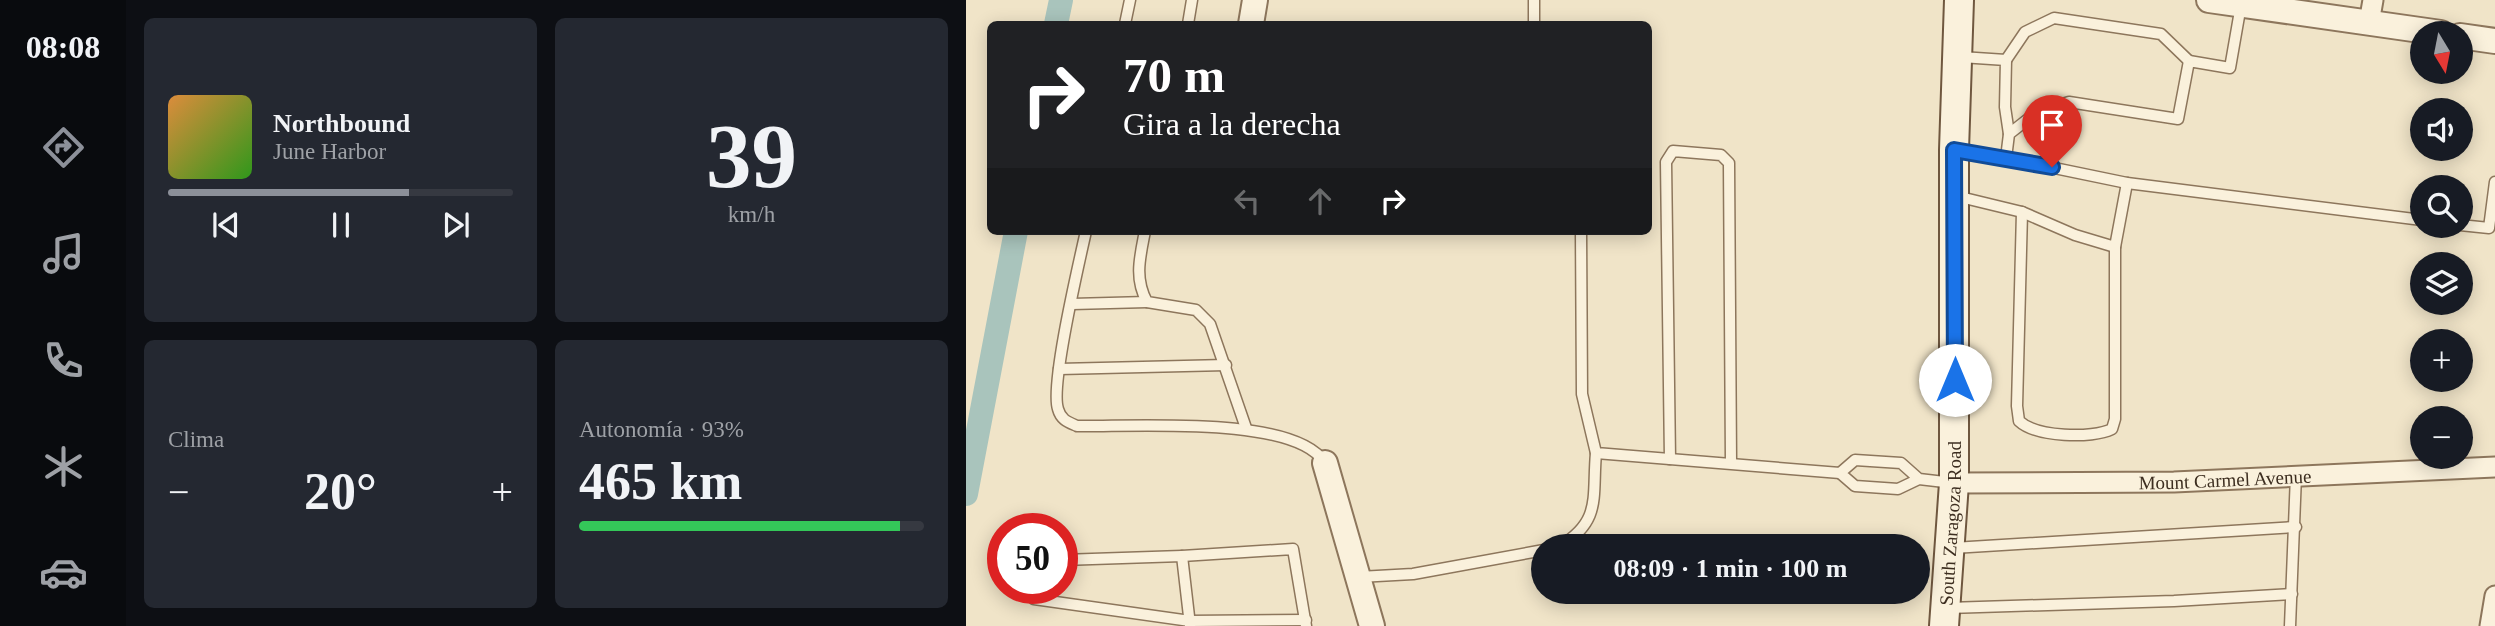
<!DOCTYPE html>
<html lang="es">
<head>
<meta charset="utf-8">
<style>
	body { margin:0; font-family:Georgia,serif; background:#242831; color:#f1f3f6; height:100vh; display:flex; flex-direction:column; font-size:26px; white-space:nowrap }
	* { box-sizing:border-box; margin:0 }
	p { font-size:23px; color:#9ea1a6 }
	.icon { flex:none; width:38px; height:38px; fill:none; stroke:currentColor; stroke-width:2; stroke-linecap:round; stroke-linejoin:round }
	.map { position:relative; flex:1; overflow:hidden }
	.sheet { display:flex; flex-direction:column; gap:18px; padding:18px; background:#0d0f14; width:840px }
	.sheet>* { flex:none }
	.hud { position:absolute; left:21px; top:21px; width:665px; height:214px; border-radius:10px; box-shadow:0 4px 18px #0003; background:#202124; color:#fff; overflow:hidden }
	.needle { width:46px; rotate:170deg }
	.fabs { position:absolute; left:1444px; top:21px; display:grid; gap:14px }
	.fabs a { display:grid; place-items:center; width:63px; height:63px; border-radius:50%; background:#171b24; box-shadow:0 4px 18px #0003; font-size:35px }
	.speed { position:absolute; left:21px; top:513px; display:flex; gap:14px; font-size:35px; font-weight:700; text-align:center }
	.speed>* { display:grid; place-content:center; width:91px; height:91px; border-radius:50%; background:#171b24; box-shadow:0 4px 18px #0003; line-height:1 }
	.speed .limit { border:10px solid #d22; background:#fff; color:#111 }
	.pin { position:absolute; display:grid; place-items:center; width:60px; height:60px; color:#fff; margin:-72px -30px; border-radius:50% 50% 50% 0; rotate:-45deg; box-shadow:0 0 7px #0007 }
	.pin .icon { rotate:45deg }
	.me { position:absolute; width:77px; margin:-38px; rotate:0deg; stroke-linejoin:round; filter:drop-shadow(0 0 5px #0008) }
	.turn { display:flex; align-items:center; gap:24px; height:147px; padding:0 21px; font-size:32px }
	.turn .icon { width:91px; height:91px; stroke-width:2.5 }
	.turn b { display:block; font-size:49px; line-height:60px }
	.lanes { display:flex; align-items:center; height:66px; padding:0 21px; background:#0003; justify-content:center; gap:35px; direction:ltr }
	.lanes .off { opacity:.35 }
	.big { font-size:52px; font-weight:700; line-height:1.1 }
	.sheet .card { flex:1; display:flex; flex-direction:column; justify-content:center; gap:10px; min-width:0; padding:0 24px; border-radius:10px; background:#242831 }
	.sheet .dial { align-items:center; gap:0 }
	.dial b { font-size:91px; line-height:1 }
	.song { display:flex; align-items:center; gap:21px }
	.cover { width:84px; height:84px; border-radius:10px; background:linear-gradient(135deg,hsl(30 70% 55%),hsl(110 70% 35%)) }
	.played { height:7px; border-radius:4px; background:linear-gradient(90deg,#8c9099 70%,#363941 70%) }
	.keys { display:flex; justify-content:space-around; direction:ltr }
	.heat { display:flex; justify-content:space-between; align-items:center; font-size:38px; direction:ltr }
	.charge { height:10px; border-radius:5px; background:linear-gradient(90deg,#34c759 93%,#363941 0) }
	.sheet .tiles { flex:1; display:grid; gap:18px; grid-template-columns:repeat(2,1fr) }
	.trip { position:absolute; left:565px; top:534px; width:399px; height:70px; border-radius:35px; background:#171b24; box-shadow:0 4px 18px #0003; font-weight:700; line-height:70px; text-align:center }
	main { display:flex; flex:1; min-height:0 }
	.tabs { display:flex; flex-direction:column; width:126px; justify-content:space-around; align-items:center; background:#090b0e; color:#9ea1a6 }
	.tabs .icon { width:49px; height:49px }
	.tabs .on { color:#8c9099 }
	.tabs b { font-size:32px; color:#f1f3f6 }
	.map>svg:first-child { display:block }
	.lines { fill:none; stroke-linecap:round; stroke-linejoin:round }
	.canal { stroke:#a9c4bc; stroke-width:24 }
	.service-casing { stroke:#8d765c; stroke-width:13 }
	.minor-casing { stroke:#8d765c; stroke-width:23 }
	.tertiary-casing { stroke:#8d765c; stroke-width:28 }
	.secondary-casing { stroke:#6f573f; stroke-width:32 }
	.service { stroke:#faf1dc; stroke-width:10 }
	.minor { stroke:#faf1dc; stroke-width:19 }
	.tertiary { stroke:#faf1dc; stroke-width:24 }
	.secondary { stroke:#faf1dc; stroke-width:28 }
	.route-casing { stroke:#114b97; stroke-width:18 }
	.route { stroke:#1a73e8; stroke-width:12 }
	.labels { text-anchor:middle; stroke-width:7; stroke-linejoin:round; paint-order:stroke }
	.street-label { font-size:19px; fill:#3d2e20; stroke:#f7eed8 }
</style>
</head>
<body>
<main>
<nav class="tabs">
<b>08:08</b>
<svg class="icon on" aria-label="directions" viewBox="0 0 24 24"><path d="M12 3l9 9-9 9-9-9zM9 14v-3h6M13 9l2 2-2 2"/></svg>
<svg class="icon" aria-label="music" viewBox="0 0 24 24"><path d="M9 18V5l10-2v13"/><circle cx="6" cy="18" r="3"/><circle cx="16" cy="16" r="3"/></svg>
<svg class="icon" aria-label="phone" viewBox="0 0 24 24"><path d="M5 4h4l2 5-3 2q2 4 5 5l2-3 5 2v4C11 20 4 13 5 4z"/></svg>
<svg class="icon" aria-label="climate" viewBox="0 0 24 24"><path d="M12 3v18M4 7l16 10M4 17L20 7"/></svg>
<svg class="icon" aria-label="car" viewBox="0 0 24 24"><path d="M5 17H2v-5l4-1 3-4h7l3 4 3 1v5h-3M9 17h6M6 11h13"/><circle cx="7" cy="17" r="2"/><circle cx="17" cy="17" r="2"/></svg>
</nav>
<section class="sheet">
<div class="tiles">
<div class="card">
<div class="song"><i class="cover"></i><div><b>Northbound</b><p>June Harbor</p></div></div>
<div class="played"></div>
<div class="keys"><svg class="icon" aria-label="previous" viewBox="0 0 24 24"><path d="M18 5L8 12l10 7zM5 5v14"/></svg><svg class="icon" aria-label="pause" viewBox="0 0 24 24"><path d="M8 5v14M16 5v14"/></svg><svg class="icon" aria-label="next" viewBox="0 0 24 24"><path d="M6 5l10 7-10 7zM19 5v14"/></svg></div>
</div>
<div class="card dial"><b>39</b><p>km/h</p></div>
<div class="card"><p>Clima</p>
<div class="heat"><a>−</a><b class="big">20°</b><a>+</a></div>
</div>
<div class="card"><p>Autonomía · 93%</p><b class="big">465 km</b><div class="charge"></div></div>
</div>
</section>
<div class="map">
<svg width="1529" height="626" viewBox="0 0 1529 626">
	<rect width="100%" height="100%" fill="#f0e4c8"/>
	<g class="lines">
		<g class="canal">
			<path d="M90,24l5,-24"/>
			<path d="M0,494l50,-263"/>
		</g>
		<defs>
			<g id="service">
				<path d="M568,0v24"/>
				<path d="M159,24l5,-24"/>
				<path d="M222,24l4,-24"/>
				<path d="M995,57l45,3 -1,47 4,27"/>
				<path d="M1040,60l19,-28 29,-14 107,16 28,27"/>
				<path d="M990,151l50,7 121,25 295,37"/>
				<path d="M1040,158l3,-24 28,-22 32,-10 109,17 11,-58 41,7 11,-63"/>
				<path d="M990,196l66,16 53,23 40,12 12,-64"/>
				<path d="M1056,212l-5,194 2,15c17,16 73,18 93,8l3,-10v-172"/>
				<path d="M1494,225l29,3 6,-46"/>
				<path d="M120,231c-7,32 -36,154 -28,178 3,11 10,13 19,17 54,1 217,-11 247,36"/>
				<path d="M179,231c-5,26 -11,47 2,71l49,8 14,14 36,104"/>
				<path d="M615,231l1,163 14,59 244,20"/>
				<path d="M106,304l75,-2"/>
				<path d="M93,369l167,-4"/>
				<path d="M704,459l-4,-297 7,-11 48,4 8,8 2,300"/>
				<path d="M953,479l-18,-16 -46,-3 -15,13 15,13 43,3 21,-10 34,4"/>
				<path d="M594,546c42,-25 32,-49 36,-93"/>
				<path d="M987,548l343,-21"/>
				<path d="M216,556l111,-7 13,77"/>
				<path d="M96,560l120,-4 8,69"/>
				<path d="M393,577l54,-3 131,-24"/>
				<path d="M65,588l3,11 156,22 116,-1"/>
				<path d="M982,608l226,-7 118,-7"/>
				<path d="M1324,626l6,-151"/>
			</g>
			<g id="minor">
				<path d="M1403,23l4,-23"/>
				<path id="s1" d="M988,483l220,-1 321,-15"/>
				<path d="M1524,626l5,-30"/>
			</g>
			<g id="tertiary">
				<path d="M1243,0l232,33"/>
				<path d="M285,24l4,-24"/>
				<path d="M1494,36l35,5"/>
				<path d="M359,463l47,163"/>
			</g>
			<g id="secondary">
				<path id="s2" d="M978,626l10,-143v-333l5,-150"/>
			</g>
		</defs>
		<use href="#service" class="service-casing"/>
		<use href="#minor" class="minor-casing"/>
		<use href="#tertiary" class="tertiary-casing"/>
		<use href="#secondary" class="secondary-casing"/>
		<use href="#service" class="service"/>
		<use href="#minor" class="minor"/>
		<use href="#tertiary" class="tertiary"/>
		<use href="#secondary" class="secondary"/>
	</g>
	<g class="lines">
		<defs>
			<path id="route" d="M989,380l-1,-230 98,17"/>
		</defs>
		<use href="#route" class="route-casing"/>
		<use href="#route" class="route"/>
	</g>
	<g class="labels">
		<g class="street-label">
			<text dy="7" stroke="none"><textPath href="#s1" startOffset="271">Mount Carmel Avenue</textPath></text>
			<text dy="7" stroke="none"><textPath href="#s2" startOffset="103">South Zaragoza Road</textPath></text>
		</g>
	</g>
</svg>
<div class="fabs">
<a><svg class="needle" viewBox="-14 -14 28 28"><path d="M0-13l5 13h-10z" fill="#e53935"/><path d="M0 13l5-13h-10z" fill="#9ea1a6"/></svg></a>
<a><svg class="icon" aria-label="sound" viewBox="0 0 24 24"><path d="M4 9h4l5-4v14l-5-4H4zM17 9q2 3 0 6"/></svg></a>
<a><svg class="icon" aria-label="search" viewBox="0 0 24 24"><circle cx="10" cy="10" r="6"/><path d="M15 15l6 6"/></svg></a>
<a><svg class="icon" aria-label="layers" viewBox="0 0 24 24"><path d="M12 4l9 5-9 5-9-5zM3 14l9 5 9-5"/></svg></a>
<a>+</a>
<a>−</a>
</div>
<div class="speed"><div class="limit">50</div></div>
<div class="pin" style="left:1086px;top:167px;background:#d93025"><svg class="icon" aria-label="arrive" viewBox="0 0 24 24"><path d="M6 21V4h12l-3 4 3 4H6"/></svg></div>
<svg class="me" style="left:989px;top:380px" viewBox="-20 -20 40 40"><circle r="19" fill="#fff"/><path d="M0-13L10 11 0 6-10 11z" fill="#1a73e8"/></svg>
<div class="trip">08:09 · 1 min · 100 m</div>
<div class="hud">
<div class="turn"><svg class="icon" aria-label="right" viewBox="0 0 24 24"><path d="M7 20v-9h11M14 6l5 5-5 5"/></svg><div><b>70 m</b>Gira a la derecha</div></div>
<div class="lanes"><svg class="icon off" aria-label="left" viewBox="0 0 24 24"><path d="M17 20v-9H6M10 6l-5 5 5 5"/></svg><svg class="icon off" aria-label="ahead" viewBox="0 0 24 24"><path d="M12 20V5M6 11l6-6 6 6"/></svg><svg class="icon" aria-label="right" viewBox="0 0 24 24"><path d="M7 20v-9h11M14 6l5 5-5 5"/></svg></div>
</div>
</div>
</main>
</body>
</html>
